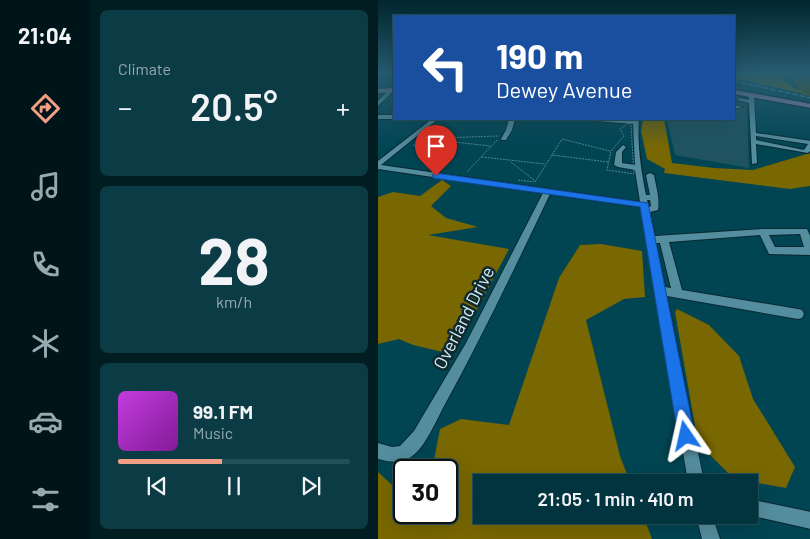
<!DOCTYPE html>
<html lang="en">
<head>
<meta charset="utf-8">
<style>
	body { margin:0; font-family:Barlow,sans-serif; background:#0b3c45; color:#f1f3f6; height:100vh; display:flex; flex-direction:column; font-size:19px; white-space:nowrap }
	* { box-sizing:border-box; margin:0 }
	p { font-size:16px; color:#96aab0 }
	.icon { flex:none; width:28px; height:28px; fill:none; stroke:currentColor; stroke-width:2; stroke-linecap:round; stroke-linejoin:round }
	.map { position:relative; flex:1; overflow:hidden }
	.side { display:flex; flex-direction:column; gap:10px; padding:10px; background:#011d22; width:288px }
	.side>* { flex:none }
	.guide { position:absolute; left:15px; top:15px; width:342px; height:105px; border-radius:0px; box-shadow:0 5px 20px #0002,0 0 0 1px #234f58; background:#1a4fa0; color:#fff; overflow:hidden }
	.speed { position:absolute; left:15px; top:459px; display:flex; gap:10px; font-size:25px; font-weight:700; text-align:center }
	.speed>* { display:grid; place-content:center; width:65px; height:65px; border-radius:50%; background:#01343e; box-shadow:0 5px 20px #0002,0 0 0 1px #234f58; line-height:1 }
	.speed .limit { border:2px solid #111; border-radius:8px; background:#fff; color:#111 }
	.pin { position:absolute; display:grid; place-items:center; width:42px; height:42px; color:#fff; margin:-51px -21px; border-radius:50% 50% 50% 0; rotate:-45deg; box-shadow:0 0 5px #0007 }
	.pin .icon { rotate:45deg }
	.me { position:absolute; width:55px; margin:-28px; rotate:349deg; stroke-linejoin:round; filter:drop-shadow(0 0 4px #0008) }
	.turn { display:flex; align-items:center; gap:18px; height:105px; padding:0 20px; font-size:22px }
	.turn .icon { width:65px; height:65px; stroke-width:2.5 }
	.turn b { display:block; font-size:35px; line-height:42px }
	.big { font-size:38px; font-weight:600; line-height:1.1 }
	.side .card { flex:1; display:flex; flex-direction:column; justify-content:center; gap:8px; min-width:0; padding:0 18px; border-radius:8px; background:#0b3c45 }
	.side .dial { align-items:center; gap:0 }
	.dial b { font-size:65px; line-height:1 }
	.song { display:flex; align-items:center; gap:15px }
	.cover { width:60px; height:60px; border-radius:8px; background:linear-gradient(135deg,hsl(290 70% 55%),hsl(290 70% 35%)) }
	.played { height:5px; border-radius:2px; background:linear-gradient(90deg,#f39f85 45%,#234f58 45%) }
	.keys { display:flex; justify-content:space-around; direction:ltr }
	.heat { display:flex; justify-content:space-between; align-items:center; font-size:28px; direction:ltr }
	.trip { position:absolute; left:95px; top:474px; width:285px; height:50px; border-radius:0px; background:#01343e; box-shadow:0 5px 20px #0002,0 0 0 1px #234f58; font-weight:600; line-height:50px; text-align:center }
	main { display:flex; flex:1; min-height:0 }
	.menu { display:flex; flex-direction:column; width:90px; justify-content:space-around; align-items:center; background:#001519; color:#96aab0 }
	.menu .icon { width:35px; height:35px }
	.menu .selected { color:#f39f85 }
	.menu b { font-size:22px; color:#f1f3f6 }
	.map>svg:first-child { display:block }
	.built { fill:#1e535f }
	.green { fill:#564900 }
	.forest { fill:#796701 }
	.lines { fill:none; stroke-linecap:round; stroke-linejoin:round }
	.minor-casing { stroke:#092830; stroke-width:2 }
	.major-casing { stroke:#092830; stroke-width:3 }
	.path { stroke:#4f8490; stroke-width:1; stroke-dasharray:2 1; stroke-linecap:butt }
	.minor { fill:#548d9d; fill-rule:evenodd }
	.major { fill:#8e7ca0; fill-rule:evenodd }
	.rail { stroke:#70a0aa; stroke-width:1; stroke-dasharray:5 2.5; stroke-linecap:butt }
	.route { fill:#1a73e8; stroke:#114b97 }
	.labels { text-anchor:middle; stroke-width:5; stroke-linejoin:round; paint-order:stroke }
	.street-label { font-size:18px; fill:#d3f0f8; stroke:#10282e }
</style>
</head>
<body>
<main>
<nav class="menu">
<b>21:04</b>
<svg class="icon selected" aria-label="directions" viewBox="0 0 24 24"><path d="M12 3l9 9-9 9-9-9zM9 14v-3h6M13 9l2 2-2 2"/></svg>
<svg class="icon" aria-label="music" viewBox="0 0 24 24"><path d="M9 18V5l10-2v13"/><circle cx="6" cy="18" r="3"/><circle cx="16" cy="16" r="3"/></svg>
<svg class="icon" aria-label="phone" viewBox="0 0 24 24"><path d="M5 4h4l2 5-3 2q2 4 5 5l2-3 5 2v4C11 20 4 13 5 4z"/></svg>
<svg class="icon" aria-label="climate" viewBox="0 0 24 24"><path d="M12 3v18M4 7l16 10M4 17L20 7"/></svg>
<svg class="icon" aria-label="car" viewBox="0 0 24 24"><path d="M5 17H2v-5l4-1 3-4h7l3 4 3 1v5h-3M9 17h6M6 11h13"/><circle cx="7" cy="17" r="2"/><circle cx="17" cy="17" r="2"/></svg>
<svg class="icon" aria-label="filters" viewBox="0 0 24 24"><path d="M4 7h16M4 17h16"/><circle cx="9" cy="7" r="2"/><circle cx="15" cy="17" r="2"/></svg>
</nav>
<section class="side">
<div class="card"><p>Climate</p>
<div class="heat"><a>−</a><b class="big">20.5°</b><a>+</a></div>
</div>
<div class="card dial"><b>28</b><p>km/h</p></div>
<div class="card">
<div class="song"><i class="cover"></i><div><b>99.1 FM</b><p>Music</p></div></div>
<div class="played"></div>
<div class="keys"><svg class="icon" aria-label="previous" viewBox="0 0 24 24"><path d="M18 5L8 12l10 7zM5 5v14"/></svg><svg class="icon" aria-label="pause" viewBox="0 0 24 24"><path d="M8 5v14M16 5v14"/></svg><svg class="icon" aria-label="next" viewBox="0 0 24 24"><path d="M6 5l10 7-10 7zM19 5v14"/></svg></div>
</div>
</section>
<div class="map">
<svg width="433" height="539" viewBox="0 0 433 539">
	<rect width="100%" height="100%" fill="#014553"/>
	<path class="built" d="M356,93l12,2 3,73 -74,-13 -8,-36h67z"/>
	<path class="green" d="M411,73h21v23l-8,-1z"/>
	<g class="forest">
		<path d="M356,73h51l-3,1c4,12 17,16 28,21l-76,-17z"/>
		<path d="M265,119h21l8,44 42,5 39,2 57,-17v33l-20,3 -126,-16 1,-4 -18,-10 -6,-28z"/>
		<path d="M64,180l9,6 -20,20 15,12 32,9 -50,8 81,14 -45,85 -13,20 -38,-9 -14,-6 -21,5v-147l15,-5 27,4z"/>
		<path d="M223,244l41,7 3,46 -21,2 -38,21 34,136 10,26h-148v33h161l9,24h-274v-67l26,24v16h43v-42h-15l8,-41 21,-10 48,6 50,-147 21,-33z"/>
		<path d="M299,309l32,16 30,31 14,43 42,68 -9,21 -52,-9 -36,-36 -23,-131z"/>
	</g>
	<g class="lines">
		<defs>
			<g id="minor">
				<path d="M12,89l4,1 -16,16v-5z"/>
				<path d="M373,93l3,2 2,38 55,8v9l-3,3 -52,-9 1,19 -5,1 -3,-61 -12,-3 3,-2 9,2 -1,-5zM378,136l52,8 -4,6 -48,-10z"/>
				<path d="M356,105l9,2 -9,2z"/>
				<rect x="0" y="115" width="16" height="4"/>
				<path d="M54,119h6l-57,46 259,37 -5,-32 -17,-3 -4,-2 2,-13 7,-7 3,2 -4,5v11l13,2 -2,-41 -36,-3 -3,-2 39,1 6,-1c-2,25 2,51 7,76h4l-4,-20 4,-2 4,2c2,11 6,24 4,35l-8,2 5,24 108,-7h44l4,9 -1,17 -41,-1 -9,-19 -91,7 13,48 116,19 4,1 2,4 -2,4 -4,1 -131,-23 37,186h-16l-47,-275 -91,-13c-34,71 -68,143 -106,212 -8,15 -19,42 -33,51 -11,7 -22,5 -33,2v-16l14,4 8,-1 14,-15 52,-88 77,-150 -165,-24v-8zM269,200h3l1,6 -2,1zM422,234l4,13h-29l-6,-12zM278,243h4l11,45 -6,-1z"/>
				<path d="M131,119h6l-3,11 -6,10h-4l-1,-1 5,-9z"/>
				<path d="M371,499l62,13v17l-63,-14z"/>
				<path d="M318,515h16l8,24h-18z"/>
			</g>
			<g id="major">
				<path d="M16,88v4l-16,1v-4z"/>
				<path d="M356,90l77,14v4l-77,-14z"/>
			</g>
		</defs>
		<use href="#minor" class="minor-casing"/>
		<use href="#major" class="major-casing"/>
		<g class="path">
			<path d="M251,123l2,2 3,49 -27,-4 4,-19 13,-15 -4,-7z"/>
			<path d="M46,136l16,2 58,-2"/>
			<path d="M61,139l-2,1 53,6"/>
			<path d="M35,145l17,2 7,-6"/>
			<path d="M104,157l63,7"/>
			<path d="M133,162l24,19"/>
			<path d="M230,162l-56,-7 10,-16 48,12"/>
			<path d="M89,172l30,-32"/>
			<path d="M140,180l16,2"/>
			<path d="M157,182l17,-27"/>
		</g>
		<use href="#minor" class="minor"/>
		<use href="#major" class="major"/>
		<path class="rail" d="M356,81l77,17"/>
	</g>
	<linearGradient id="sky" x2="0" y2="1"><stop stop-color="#01262e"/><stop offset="0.49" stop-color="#275c71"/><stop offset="1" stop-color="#275c71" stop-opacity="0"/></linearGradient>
	<rect width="433" height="148" fill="url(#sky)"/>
	<path class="route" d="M58,173l212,30 47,233 -3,6 -6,2 -6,-2 -2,-6 -38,-229 -207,-29v-4z"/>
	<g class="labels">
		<g class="street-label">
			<text transform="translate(86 318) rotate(-63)" y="6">Overland Drive</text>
		</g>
	</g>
</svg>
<div class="speed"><div class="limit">30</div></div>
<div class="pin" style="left:58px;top:176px;background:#d93025"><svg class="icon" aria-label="arrive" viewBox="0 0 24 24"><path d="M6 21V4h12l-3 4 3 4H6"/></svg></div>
<svg class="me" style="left:308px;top:436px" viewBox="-20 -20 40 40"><path d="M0-17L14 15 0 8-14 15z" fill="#1a73e8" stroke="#fff" stroke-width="4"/></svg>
<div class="trip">21:05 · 1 min · 410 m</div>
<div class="guide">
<div class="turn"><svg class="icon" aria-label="left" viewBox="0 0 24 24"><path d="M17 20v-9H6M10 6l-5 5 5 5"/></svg><div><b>190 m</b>Dewey Avenue</div></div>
</div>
</div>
</main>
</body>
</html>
